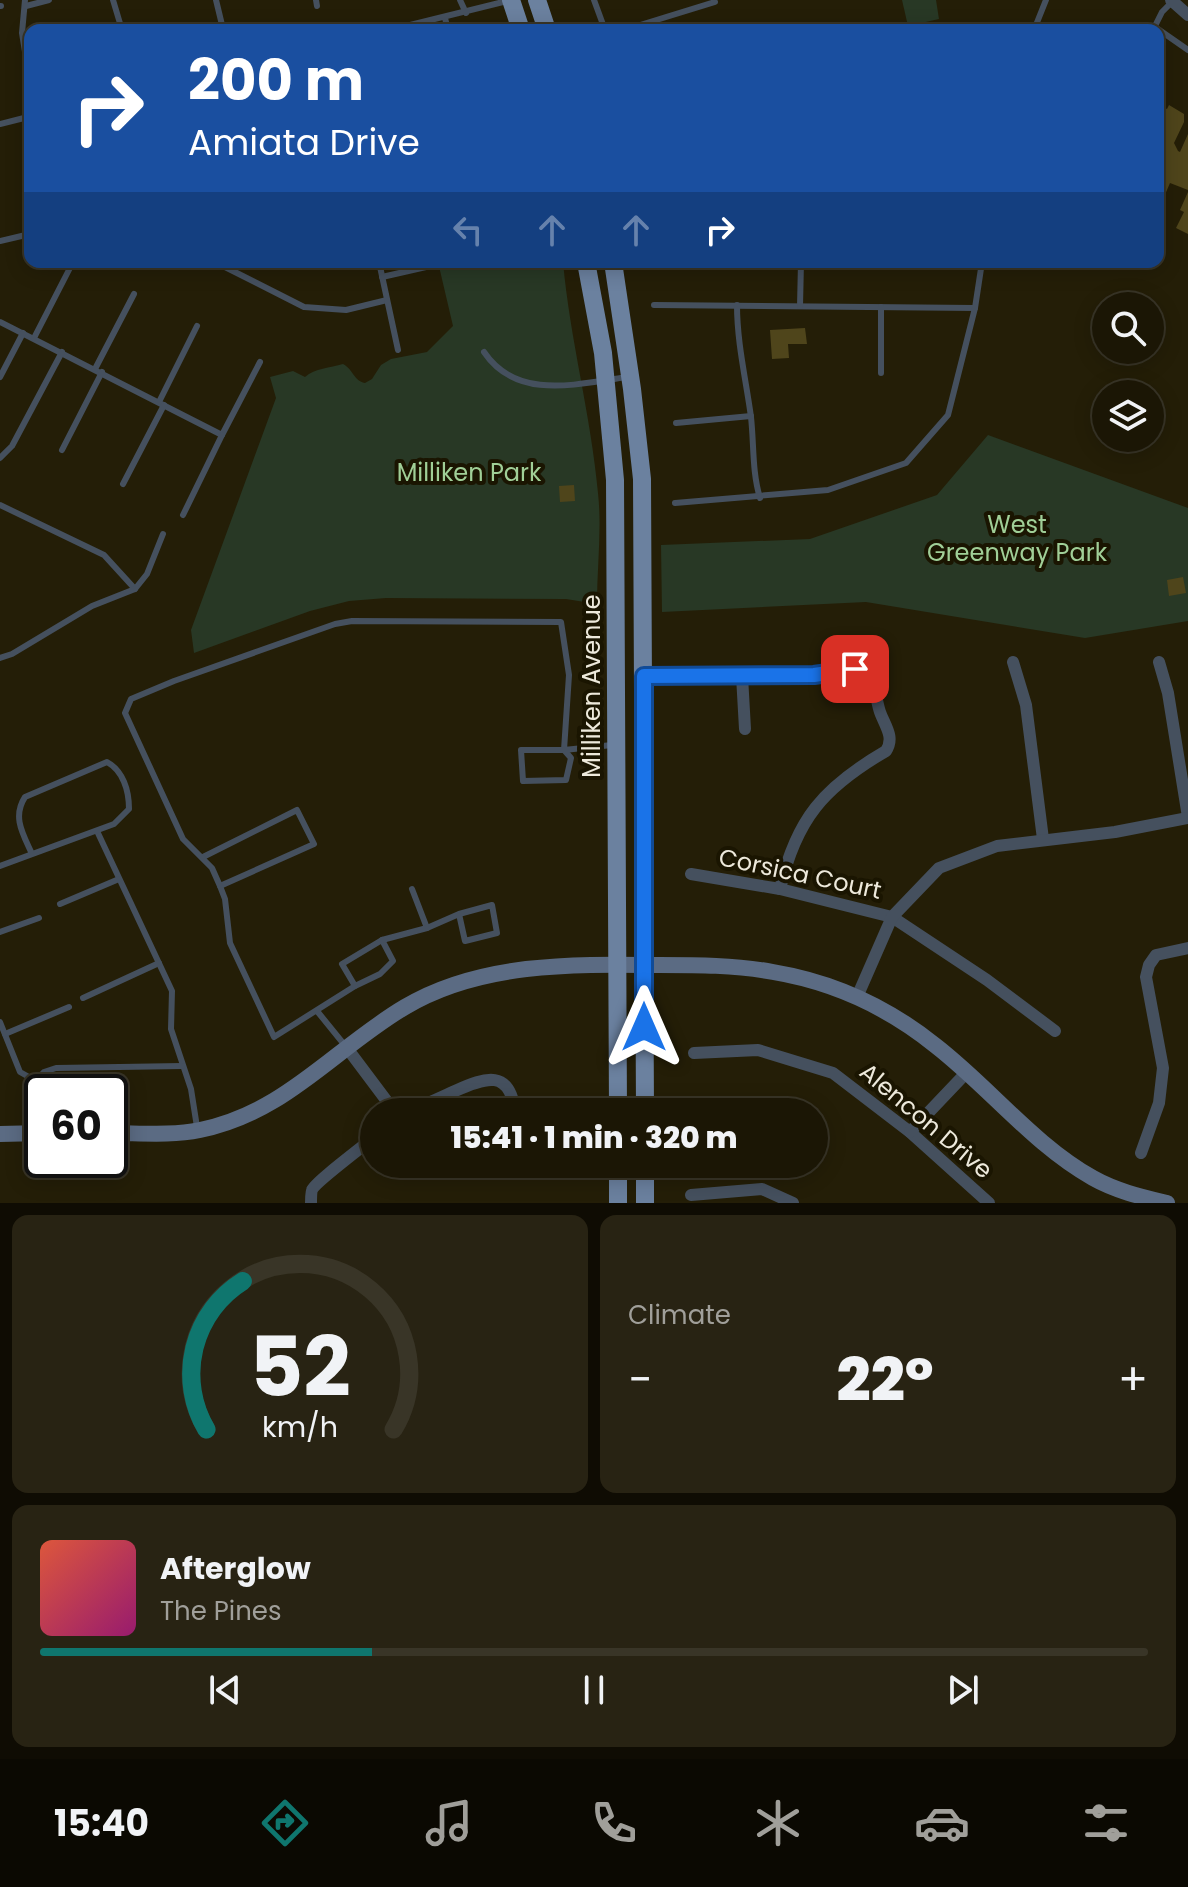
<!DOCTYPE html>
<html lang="en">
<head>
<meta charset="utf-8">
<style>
	body { margin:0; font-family:Poppins,sans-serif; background:#282313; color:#f1f3f6; height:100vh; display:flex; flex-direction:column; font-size:30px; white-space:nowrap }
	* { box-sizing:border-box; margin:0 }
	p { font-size:26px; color:#a09f9a }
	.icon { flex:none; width:44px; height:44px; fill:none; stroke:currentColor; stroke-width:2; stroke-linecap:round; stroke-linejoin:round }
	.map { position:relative; height:1203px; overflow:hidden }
	.sheet { display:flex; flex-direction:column; gap:12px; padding:12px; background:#0f0c03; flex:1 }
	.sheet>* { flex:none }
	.guide { position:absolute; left:24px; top:24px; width:1140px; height:244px; border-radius:16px; box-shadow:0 4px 20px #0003,0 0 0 2px #393527; background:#1a4fa0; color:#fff; overflow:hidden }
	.controls { position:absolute; left:1092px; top:292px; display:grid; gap:16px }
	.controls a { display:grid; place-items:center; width:72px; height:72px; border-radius:50%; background:#1b1605; box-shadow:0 4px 20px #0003,0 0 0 2px #393527; font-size:40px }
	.speed { position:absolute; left:24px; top:1074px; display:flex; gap:16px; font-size:40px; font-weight:700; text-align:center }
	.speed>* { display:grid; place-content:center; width:104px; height:104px; border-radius:50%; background:#1b1605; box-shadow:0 4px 20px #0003,0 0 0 2px #393527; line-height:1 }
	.speed .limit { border:4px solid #111; border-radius:12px; background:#fff; color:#111 }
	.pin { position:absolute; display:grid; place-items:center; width:68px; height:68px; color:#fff; margin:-34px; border-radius:16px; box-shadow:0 4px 12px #0006 }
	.me { position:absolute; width:88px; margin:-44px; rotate:0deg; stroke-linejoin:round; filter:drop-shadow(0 0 6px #0008) }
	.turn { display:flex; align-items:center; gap:28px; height:168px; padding:0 32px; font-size:36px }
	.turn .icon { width:104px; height:104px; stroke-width:2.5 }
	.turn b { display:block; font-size:56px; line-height:68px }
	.lanes { display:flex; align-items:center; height:76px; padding:0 32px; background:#0003; justify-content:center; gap:40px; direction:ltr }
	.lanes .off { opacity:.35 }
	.big { font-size:60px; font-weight:800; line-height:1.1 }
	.sheet .widget { flex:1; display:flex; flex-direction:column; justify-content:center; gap:12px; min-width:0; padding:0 28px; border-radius:16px; background:#282313 }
	.sheet .dial { align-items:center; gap:0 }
	.dial svg { height:208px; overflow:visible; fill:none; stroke:#393527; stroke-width:7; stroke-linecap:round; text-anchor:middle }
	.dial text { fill:#f1f3f6; stroke:none }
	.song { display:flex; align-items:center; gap:24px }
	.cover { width:96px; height:96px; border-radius:12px; background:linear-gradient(135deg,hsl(10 70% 55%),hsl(320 70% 35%)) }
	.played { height:8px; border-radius:4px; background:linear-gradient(90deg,#0f766e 30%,#393527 30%) }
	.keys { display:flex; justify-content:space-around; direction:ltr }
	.heat { display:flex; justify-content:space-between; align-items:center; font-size:44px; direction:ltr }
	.sheet .tiles { flex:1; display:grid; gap:12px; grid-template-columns:1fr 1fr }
	.widget:last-child { grid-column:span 2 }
	.trip { position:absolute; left:360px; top:1098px; width:468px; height:80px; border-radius:40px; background:#1b1605; box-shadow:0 4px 20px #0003,0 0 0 2px #393527; font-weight:800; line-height:80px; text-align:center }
	.tabs { display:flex; height:128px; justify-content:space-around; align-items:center; background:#0b0902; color:#a09f9a }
	.tabs .icon { width:56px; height:56px }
	.tabs .on { color:#0f766e }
	.tabs b { font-size:36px; color:#f1f3f6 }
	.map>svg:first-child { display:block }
	.green { fill:#283825 }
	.building { fill:#4f451b }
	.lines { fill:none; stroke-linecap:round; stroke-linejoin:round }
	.lane { stroke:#45505e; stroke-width:6 }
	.street { stroke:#45505e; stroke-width:12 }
	.secondary { stroke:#5b6b83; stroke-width:16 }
	.primary { stroke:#6b819f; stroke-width:18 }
	.route-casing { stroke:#114b97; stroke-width:20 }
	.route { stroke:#1a73e8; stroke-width:14 }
	.labels { text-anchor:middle; stroke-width:8; stroke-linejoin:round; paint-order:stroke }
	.park-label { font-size:24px; fill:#a0cf97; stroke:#1a1501 }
	.street-label { font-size:24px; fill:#ede9db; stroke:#1a1501 }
</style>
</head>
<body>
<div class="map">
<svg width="1188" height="1203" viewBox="0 0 1188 1203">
	<rect width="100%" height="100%" fill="#241e07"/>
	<g class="green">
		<path d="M902,0h34l3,19 -31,7z"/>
		<path d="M438,262h125c7,78 28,153 35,231 4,36 -1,74 -1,111l-31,-5 -180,-1 -37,3 -39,10 -116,42 -3,-23 85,-232 -6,-21 23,-6 12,6c10,-9 25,-9 38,-13 10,5 11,17 22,19l7,-4 9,-14 10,-6 36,-7 26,-26z"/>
		<path d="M988,435l200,73v113l-103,17 -219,-36 -204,10 -1,-67 149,-6 127,-44z"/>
	</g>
	<g class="building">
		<path d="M1158,105l9,4 2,-4 15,9v8l-10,21 4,8 2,1 8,-18v56l-18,-7 -12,28z"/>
		<path d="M1188,192v42l-12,-6 8,-16 -4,-2z"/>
		<path d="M805,328l2,16h-19l1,14 -17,1 -2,-29z"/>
		<path d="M574,485l1,16 -15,1 -1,-16z"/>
		<path d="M1183,577l3,16 -17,3 -2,-16z"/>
	</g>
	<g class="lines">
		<g class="lane">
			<path d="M25,0l-3,33 8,50"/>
			<path d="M113,0l9,30"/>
			<path d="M216,0l7,29"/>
			<path d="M316,0l1,6"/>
			<path d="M460,0l6,13"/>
			<path d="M594,0l11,30"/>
			<path d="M0,6h1"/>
			<path d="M26,6l23,-6"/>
			<path d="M445,18l3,12"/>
			<path d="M1155,27l33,23"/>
			<path d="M1154,28l8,-16 10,-10"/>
			<path d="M390,30l117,-29"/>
			<path d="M624,30l91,-28 -1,-2"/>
			<path d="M1034,30l12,-30"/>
			<path d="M0,124l24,-6"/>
			<path d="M0,241l30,-7"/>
			<path d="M215,262l89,45 42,3 41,-10"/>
			<path d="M379,262l19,88"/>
			<path d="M382,277l44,-10"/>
			<path d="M654,305l321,3"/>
			<path d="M737,305c0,38 9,75 14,112 3,27 1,55 9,81"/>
			<path d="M800,306l1,-44"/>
			<path d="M0,322l222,113 38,-73"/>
			<path d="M34,338l39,-76"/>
			<path d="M484,352c33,49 93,32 143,25"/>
			<path d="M95,369l39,-75"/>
			<path d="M881,373v-66"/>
			<path d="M0,377l23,-44"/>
			<path d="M159,402l38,-76"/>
			<path d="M676,423l75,-7"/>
			<path d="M62,450l40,-78"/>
			<path d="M0,458l12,-12 50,-94"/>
			<path d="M123,484l41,-79"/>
			<path d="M675,503l153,-13 78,-27 42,-48 27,-107 7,-46"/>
			<path d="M0,505l104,50 31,34"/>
			<path d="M183,515l39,-80"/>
			<path d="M0,658l12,-4 80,-48 43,-17 12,-15 16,-40"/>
			<path d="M97,831l75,160 -1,38 20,60 6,38"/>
			<path d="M203,857l94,-47 17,34 -94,42"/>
			<path d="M0,866l114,-42 15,-15c0,-19 -6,-38 -22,-47l-82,35c-13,20 -2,37 7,57"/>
			<path d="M412,889l15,39"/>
			<path d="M60,904l59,-25"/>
			<path d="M0,932l39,-14"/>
			<path d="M382,940l11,21 -13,13 -25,12 -81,51 -44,-94 -5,-44 -5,-13 -8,-18 -29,-29 -58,-126 6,-14 43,-18 161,-57 17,-3 209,1 8,53 -5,75 7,8 -5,22 -43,1 -2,-31h43l48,-5"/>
			<path d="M355,986l-13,-22 40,-24 45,-12 32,-14 33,-9 5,28 -32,8 -6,-27"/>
			<path d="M83,998l76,-35"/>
			<path d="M317,1011l30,37"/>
			<path d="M0,1022l20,50 16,9 8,-9 12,-4 126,-2"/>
			<path d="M5,1034l64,-27"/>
		</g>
		<g class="street">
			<path d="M1171,0l17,15"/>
			<path d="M1013,662l13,43 17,134"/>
			<path d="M1159,662l9,31 20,124"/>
			<path d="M644,676c57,0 116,4 173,-2 13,-1 37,-10 48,-2 10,7 11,29 15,40 5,14 15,25 6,39 -62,36 -90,68 -106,138"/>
			<path d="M742,676l3,53"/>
			<path d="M691,874l89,15 112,28 95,63 68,51"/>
			<path d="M857,997l35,-80 47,-49 58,-22 118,-14 73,-14"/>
			<path d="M347,1048l48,64"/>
			<path d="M694,1053l64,-3 75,23 77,59 79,71"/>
			<path d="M408,1112c16,-7 32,-14 47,-21 31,-14 55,-22 60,21"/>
			<path d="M910,1132l57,-60"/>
			<path d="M1141,1153l18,-50 4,-35 -17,-91 3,-12 7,-10 32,-7"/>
			<path d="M691,1195l71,-6 31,14"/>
			<path d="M311,1203c0,-2 0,-12 1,-13 3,-8 52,-44 62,-53"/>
		</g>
		<g class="secondary">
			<path d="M110,1133c30,0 61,3 90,-3 85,-17 134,-81 205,-123 75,-45 170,-43 254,-42 38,0 76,0 114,7 60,10 116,36 163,74 54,42 98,99 157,132 23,13 49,19 74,25"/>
			<path d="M0,1134l42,-1"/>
		</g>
		<g class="primary">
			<path d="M511,0l10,30"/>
			<path d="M537,0l10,30"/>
			<path d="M586,262l17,91 12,127 3,632"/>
			<path d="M613,262l19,127 10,90 3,633"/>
			<path d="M618,1164v39"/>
			<path d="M645,1164v39"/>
		</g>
	</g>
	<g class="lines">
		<defs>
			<path id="route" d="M644,1027v-351l170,-1 41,-6"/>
		</defs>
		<use href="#route" class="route-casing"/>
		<use href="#route" class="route"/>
	</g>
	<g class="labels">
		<g class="park-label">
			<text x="469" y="481">Milliken Park</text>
			<text x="1017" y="533">West<tspan x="1017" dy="28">Greenway Park</tspan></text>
		</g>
		<g class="street-label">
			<text transform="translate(592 686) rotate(-90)" y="8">Milliken Avenue</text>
			<text transform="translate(800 874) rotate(12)" y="8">Corsica Court</text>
			<text transform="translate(926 1121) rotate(40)" y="8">Alencon Drive</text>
		</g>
	</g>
</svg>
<div class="controls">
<a><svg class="icon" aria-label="search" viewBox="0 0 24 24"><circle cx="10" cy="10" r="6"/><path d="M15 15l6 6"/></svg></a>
<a><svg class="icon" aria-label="layers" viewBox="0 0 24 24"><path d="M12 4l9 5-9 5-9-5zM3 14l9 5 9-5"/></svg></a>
</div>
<div class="speed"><div class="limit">60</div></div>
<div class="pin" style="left:855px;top:669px;background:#d93025"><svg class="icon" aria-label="arrive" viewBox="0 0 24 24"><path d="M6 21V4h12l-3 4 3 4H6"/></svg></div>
<svg class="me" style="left:644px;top:1027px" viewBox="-20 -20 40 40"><path d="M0-17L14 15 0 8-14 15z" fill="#1a73e8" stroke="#fff" stroke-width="4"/></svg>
<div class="trip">15:41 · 1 min · 320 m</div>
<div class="guide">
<div class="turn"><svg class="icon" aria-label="right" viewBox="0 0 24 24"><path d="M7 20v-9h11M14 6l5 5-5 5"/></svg><div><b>200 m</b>Amiata Drive</div></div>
<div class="lanes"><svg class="icon off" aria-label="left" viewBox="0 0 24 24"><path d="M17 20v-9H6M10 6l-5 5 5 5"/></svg><svg class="icon off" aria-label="ahead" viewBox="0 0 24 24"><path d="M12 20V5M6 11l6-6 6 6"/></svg><svg class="icon off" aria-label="ahead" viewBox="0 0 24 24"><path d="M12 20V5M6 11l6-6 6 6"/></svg><svg class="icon" aria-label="right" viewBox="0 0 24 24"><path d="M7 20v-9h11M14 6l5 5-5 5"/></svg></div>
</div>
</div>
<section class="sheet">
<div class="tiles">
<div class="widget dial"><svg viewBox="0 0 100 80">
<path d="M14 69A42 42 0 1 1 86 69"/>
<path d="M14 69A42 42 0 0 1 28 12" stroke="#0f766e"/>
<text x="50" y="56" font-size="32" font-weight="700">52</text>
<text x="50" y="72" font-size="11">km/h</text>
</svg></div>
<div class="widget"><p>Climate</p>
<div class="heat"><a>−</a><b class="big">22°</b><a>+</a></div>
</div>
<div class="widget">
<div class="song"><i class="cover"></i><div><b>Afterglow</b><p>The Pines</p></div></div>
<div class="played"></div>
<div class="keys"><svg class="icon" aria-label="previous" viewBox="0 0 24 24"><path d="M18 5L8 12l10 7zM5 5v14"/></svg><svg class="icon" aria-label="pause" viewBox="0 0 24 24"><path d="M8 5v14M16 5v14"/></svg><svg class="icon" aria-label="next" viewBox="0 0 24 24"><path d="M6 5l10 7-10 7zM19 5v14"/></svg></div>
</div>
</div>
</section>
<nav class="tabs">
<b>15:40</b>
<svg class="icon on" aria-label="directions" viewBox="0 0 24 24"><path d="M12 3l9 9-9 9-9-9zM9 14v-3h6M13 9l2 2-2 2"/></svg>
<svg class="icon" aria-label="music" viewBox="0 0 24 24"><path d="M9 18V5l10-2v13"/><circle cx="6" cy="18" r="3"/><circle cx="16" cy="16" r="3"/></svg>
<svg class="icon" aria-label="phone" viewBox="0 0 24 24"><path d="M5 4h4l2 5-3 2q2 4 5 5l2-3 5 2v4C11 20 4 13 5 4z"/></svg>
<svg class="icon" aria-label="climate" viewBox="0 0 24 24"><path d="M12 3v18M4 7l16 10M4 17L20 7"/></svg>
<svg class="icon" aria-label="car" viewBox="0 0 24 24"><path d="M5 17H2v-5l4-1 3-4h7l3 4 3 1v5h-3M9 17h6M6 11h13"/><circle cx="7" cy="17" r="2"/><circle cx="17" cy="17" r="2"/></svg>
<svg class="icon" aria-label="filters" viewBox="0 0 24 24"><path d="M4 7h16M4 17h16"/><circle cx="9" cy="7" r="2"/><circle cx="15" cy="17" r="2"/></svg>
</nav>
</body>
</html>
